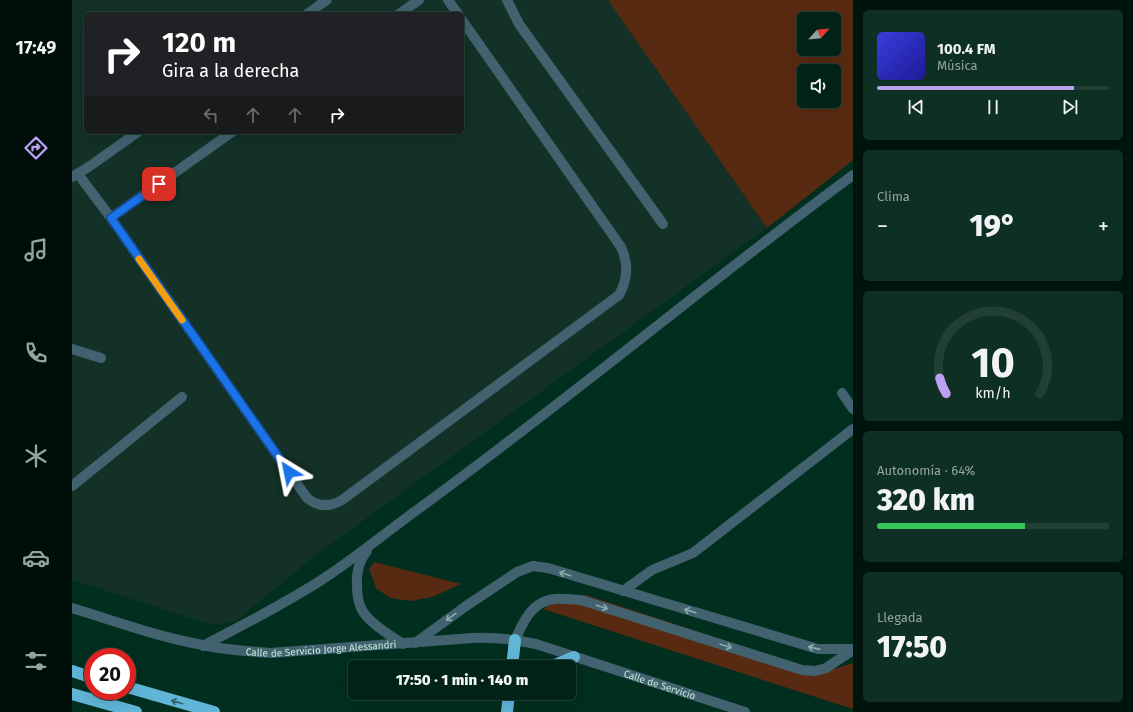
<!DOCTYPE html>
<html lang="es">
<head>
<meta charset="utf-8">
<style>
	body { margin:0; font-family:"Fira Sans",sans-serif; background:#0e2f24; color:#f1f3f6; height:100vh; display:flex; flex-direction:column; font-size:15px; white-space:nowrap }
	* { box-sizing:border-box; margin:0 }
	p { font-size:13px; color:#95a4a1 }
	.icon { flex:none; width:22px; height:22px; fill:none; stroke:currentColor; stroke-width:2; stroke-linecap:round; stroke-linejoin:round }
	.map { position:relative; flex:1; overflow:hidden }
	.sheet { display:flex; flex-direction:column; gap:10px; padding:10px; background:#00130d; width:280px }
	.sheet>* { flex:none }
	.banner { position:absolute; left:12px; top:12px; width:380px; height:122px; border-radius:6px; box-shadow:0 4px 16px #0002,0 0 0 1px #223f36; background:#202124; color:#fff; overflow:hidden }
	.needle { width:26px; rotate:63deg }
	.fabs { position:absolute; left:725px; top:12px; display:grid; gap:8px }
	.fabs a { display:grid; place-items:center; width:44px; height:44px; border-radius:6px; background:#002217; box-shadow:0 4px 16px #0002,0 0 0 1px #223f36; font-size:20px }
	.speed { position:absolute; left:12px; top:648px; display:flex; gap:8px; font-size:20px; font-weight:700; text-align:center }
	.speed>* { display:grid; place-content:center; width:52px; height:52px; border-radius:50%; background:#002217; box-shadow:0 4px 16px #0002,0 0 0 1px #223f36; line-height:1 }
	.speed .limit { border:6px solid #d22; background:#fff; color:#111 }
	.pin { position:absolute; display:grid; place-items:center; width:34px; height:34px; color:#fff; margin:-17px; border-radius:8px; box-shadow:0 2px 6px #0006 }
	.me { position:absolute; width:44px; margin:-22px; rotate:325deg; stroke-linejoin:round; filter:drop-shadow(0 0 3px #0008) }
	.turn { display:flex; align-items:center; gap:14px; height:84px; padding:0 12px; font-size:18px }
	.turn .icon { width:52px; height:52px; stroke-width:2.5 }
	.turn b { display:block; font-size:28px; line-height:34px }
	.lanes { display:flex; align-items:center; height:38px; padding:0 12px; background:#0003; justify-content:center; gap:20px; direction:ltr }
	.lanes .off { opacity:.35 }
	.big { font-size:30px; font-weight:800; line-height:1.1 }
	.sheet .widget { flex:1; display:flex; flex-direction:column; justify-content:center; gap:6px; min-width:0; padding:0 14px; border-radius:6px; background:#0e2f24 }
	.sheet .dial { align-items:center; gap:0 }
	.dial svg { height:104px; overflow:visible; fill:none; stroke:#223f36; stroke-width:7; stroke-linecap:round; text-anchor:middle }
	.dial text { fill:#f1f3f6; stroke:none }
	.song { display:flex; align-items:center; gap:12px }
	.cover { width:48px; height:48px; border-radius:6px; background:linear-gradient(135deg,hsl(240 70% 55%),hsl(240 70% 35%)) }
	.played { height:4px; border-radius:2px; background:linear-gradient(90deg,#bca0f2 85%,#223f36 85%) }
	.keys { display:flex; justify-content:space-around; direction:ltr }
	.heat { display:flex; justify-content:space-between; align-items:center; font-size:22px; direction:ltr }
	.charge { height:6px; border-radius:3px; background:linear-gradient(90deg,#34c759 64%,#223f36 0) }
	.trip { position:absolute; left:276px; top:660px; width:228px; height:40px; border-radius:6px; background:#002217; box-shadow:0 4px 16px #0002,0 0 0 1px #223f36; font-weight:800; line-height:40px; text-align:center }
	main { display:flex; flex:1; min-height:0 }
	.menu { display:flex; flex-direction:column; width:72px; justify-content:space-around; align-items:center; background:#000e09; color:#95a4a1 }
	.menu .icon { width:28px; height:28px }
	.menu .current { color:#bca0f2 }
	.menu b { font-size:18px; color:#f1f3f6 }
	.map>svg:first-child { display:block }
	.built { fill:#133126; fill-rule:evenodd }
	.green { fill:#592a12; fill-rule:evenodd }
	.lines { fill:none; stroke-linecap:round; stroke-linejoin:round }
	.minor { stroke:#426270; stroke-width:10 }
	.highway { stroke:#61b6d8; stroke-width:12 }
	.oneway { stroke:#89adaa }
	.oneway2 { stroke:#2f646e }
	.route-casing { stroke:#114b97; stroke-width:10 }
	.route { stroke:#1a73e8; stroke-width:7 }
	.slow { stroke:#f59e0b; stroke-width:7 }
	.labels { text-anchor:middle; stroke-width:4; stroke-linejoin:round; paint-order:stroke }
	.street-label { font-size:10px; fill:#c3ead9; stroke:#062118 }
</style>
</head>
<body>
<main>
<nav class="menu">
<b>17:49</b>
<svg class="icon current" aria-label="directions" viewBox="0 0 24 24"><path d="M12 3l9 9-9 9-9-9zM9 14v-3h6M13 9l2 2-2 2"/></svg>
<svg class="icon" aria-label="music" viewBox="0 0 24 24"><path d="M9 18V5l10-2v13"/><circle cx="6" cy="18" r="3"/><circle cx="16" cy="16" r="3"/></svg>
<svg class="icon" aria-label="phone" viewBox="0 0 24 24"><path d="M5 4h4l2 5-3 2q2 4 5 5l2-3 5 2v4C11 20 4 13 5 4z"/></svg>
<svg class="icon" aria-label="climate" viewBox="0 0 24 24"><path d="M12 3v18M4 7l16 10M4 17L20 7"/></svg>
<svg class="icon" aria-label="car" viewBox="0 0 24 24"><path d="M5 17H2v-5l4-1 3-4h7l3 4 3 1v5h-3M9 17h6M6 11h13"/><circle cx="7" cy="17" r="2"/><circle cx="17" cy="17" r="2"/></svg>
<svg class="icon" aria-label="filters" viewBox="0 0 24 24"><path d="M4 7h16M4 17h16"/><circle cx="9" cy="7" r="2"/><circle cx="15" cy="17" r="2"/></svg>
</nav>
<div class="map">
<svg width="781" height="712" viewBox="0 0 781 712">
	<rect width="100%" height="100%" fill="#002e1f"/>
	<path class="built" d="M0,0h536l159,228 -451,327 -80,66 -15,4 -15,-2 -134,-43zM14,14h376v118h-376z"/>
	<g class="green">
		<path d="M536,0h245v160l-86,68zM732,19h30v30h-30zM732,71h30v30h-30z"/>
		<path d="M302,562l87,22 -29,13 -21,4 -21,-3 -14,-10 -7,-19z"/>
		<path d="M514,595l226,74 18,1 23,-7v46l-310,-100 19,-10z"/>
	</g>
	<g class="lines">
		<g class="minor">
			<path d="M376,0l10,14"/>
			<path d="M435,0l12,24 144,200"/>
			<path d="M235,14l20,-14"/>
			<path d="M327,14l20,-14"/>
			<path d="M160,132l-121,86 196,280c11,9 23,9 35,2l277,-205c9,-16 10,-31 2,-48l-159,-227"/>
			<path d="M6,174l33,44"/>
			<path d="M0,177l18,-11 48,-34"/>
			<path d="M0,349l29,9"/>
			<path d="M770,393l11,16"/>
			<path d="M0,486l110,-89"/>
			<path d="M295,551c-8,10 -11,22 -10,35 0,7 1,15 4,22 6,14 29,27 42,36"/>
			<path d="M551,591l29,-21 41,-17 160,-124"/>
			<path id="s1" d="M0,608c43,13 86,29 131,37 22,5 44,6 67,8l203,-15c22,-1 41,1 63,6l209,68"/>
			<path d="M443,640c8,-18 17,-39 40,-41 8,-1 17,1 26,1l221,70 13,1 11,-3 27,-18"/>
			<path d="M343,643l51,-37 51,-34 16,-6 15,2 270,81h35"/>
			<path d="M131,646c41,-22 84,-43 123,-69 33,-22 63,-47 95,-70 147,-107 286,-224 432,-332"/>
		</g>
		<g class="highway">
			<path d="M440,667l3,-27"/>
			<path d="M478,667l24,-10"/>
			<path d="M0,671l21,7"/>
			<path d="M55,687l87,25"/>
			<path d="M0,694l64,18"/>
			<path d="M435,712l2,-19"/>
		</g>
	</g>
	<defs><path id="oneway-shaft" d="M-6 0H5M1.5-3L5.5 0L1.5 3" fill="none" stroke-width="1.6" stroke-linecap="round" stroke-linejoin="round"/></defs>
	<g class="oneway">
		<use href="#oneway-shaft" transform="translate(493 574) rotate(-163)"/>
		<use href="#oneway-shaft" transform="translate(530 607) rotate(18)"/>
		<use href="#oneway-shaft" transform="translate(618 611) rotate(-163)"/>
		<use href="#oneway-shaft" transform="translate(379 617) rotate(144)"/>
		<use href="#oneway-shaft" transform="translate(654 646) rotate(18)"/>
		<use href="#oneway-shaft" transform="translate(742 648) rotate(-167)"/>
	</g>
	<use class="oneway2" href="#oneway-shaft" transform="translate(105 702) rotate(-164)"/>
	<g class="lines">
		<defs>
			<path id="route" d="M87,184l-48,34 178,254"/>
		</defs>
		<use href="#route" class="route-casing"/>
		<use href="#route" class="route"/>
		<path class="slow" d="M67,259l43,61"/>
	</g>
	<g class="labels">
		<g class="street-label">
			<text dy="4" stroke="none"><textPath href="#s1" startOffset="255">Calle de Servicio Jorge Alessandri</textPath></text>
			<text dy="4" stroke="none"><textPath href="#s1" startOffset="601">Calle de Servicio</textPath></text>
		</g>
	</g>
</svg>
<div class="fabs">
<a><svg class="needle" viewBox="-14 -14 28 28"><path d="M0-13l5 13h-10z" fill="#e53935"/><path d="M0 13l5-13h-10z" fill="#95a4a1"/></svg></a>
<a><svg class="icon" aria-label="sound" viewBox="0 0 24 24"><path d="M4 9h4l5-4v14l-5-4H4zM17 9q2 3 0 6"/></svg></a>
</div>
<div class="speed"><div class="limit">20</div></div>
<div class="pin" style="left:87px;top:184px;background:#d93025"><svg class="icon" aria-label="arrive" viewBox="0 0 24 24"><path d="M6 21V4h12l-3 4 3 4H6"/></svg></div>
<svg class="me" style="left:217px;top:472px" viewBox="-20 -20 40 40"><path d="M0-17L14 15 0 8-14 15z" fill="#1a73e8" stroke="#fff" stroke-width="4"/></svg>
<div class="trip">17:50 · 1 min · 140 m</div>
<div class="banner">
<div class="turn"><svg class="icon" aria-label="right" viewBox="0 0 24 24"><path d="M7 20v-9h11M14 6l5 5-5 5"/></svg><div><b>120 m</b>Gira a la derecha</div></div>
<div class="lanes"><svg class="icon off" aria-label="left" viewBox="0 0 24 24"><path d="M17 20v-9H6M10 6l-5 5 5 5"/></svg><svg class="icon off" aria-label="ahead" viewBox="0 0 24 24"><path d="M12 20V5M6 11l6-6 6 6"/></svg><svg class="icon off" aria-label="ahead" viewBox="0 0 24 24"><path d="M12 20V5M6 11l6-6 6 6"/></svg><svg class="icon" aria-label="right" viewBox="0 0 24 24"><path d="M7 20v-9h11M14 6l5 5-5 5"/></svg></div>
</div>
</div>
<section class="sheet">
<div class="widget">
<div class="song"><i class="cover"></i><div><b>100.4 FM</b><p>Música</p></div></div>
<div class="played"></div>
<div class="keys"><svg class="icon" aria-label="previous" viewBox="0 0 24 24"><path d="M18 5L8 12l10 7zM5 5v14"/></svg><svg class="icon" aria-label="pause" viewBox="0 0 24 24"><path d="M8 5v14M16 5v14"/></svg><svg class="icon" aria-label="next" viewBox="0 0 24 24"><path d="M6 5l10 7-10 7zM19 5v14"/></svg></div>
</div>
<div class="widget"><p>Clima</p>
<div class="heat"><a>−</a><b class="big">19°</b><a>+</a></div>
</div>
<div class="widget dial"><svg viewBox="0 0 100 80">
<path d="M14 69A42 42 0 1 1 86 69"/>
<path d="M14 69A42 42 0 0 1 9 57" stroke="#bca0f2"/>
<text x="50" y="56" font-size="32" font-weight="700">10</text>
<text x="50" y="72" font-size="11">km/h</text>
</svg></div>
<div class="widget"><p>Autonomía · 64%</p><b class="big">320 km</b><div class="charge"></div></div>
<div class="widget"><p>Llegada</p><b class="big">17:50</b></div>
</section>
</main>
</body>
</html>
